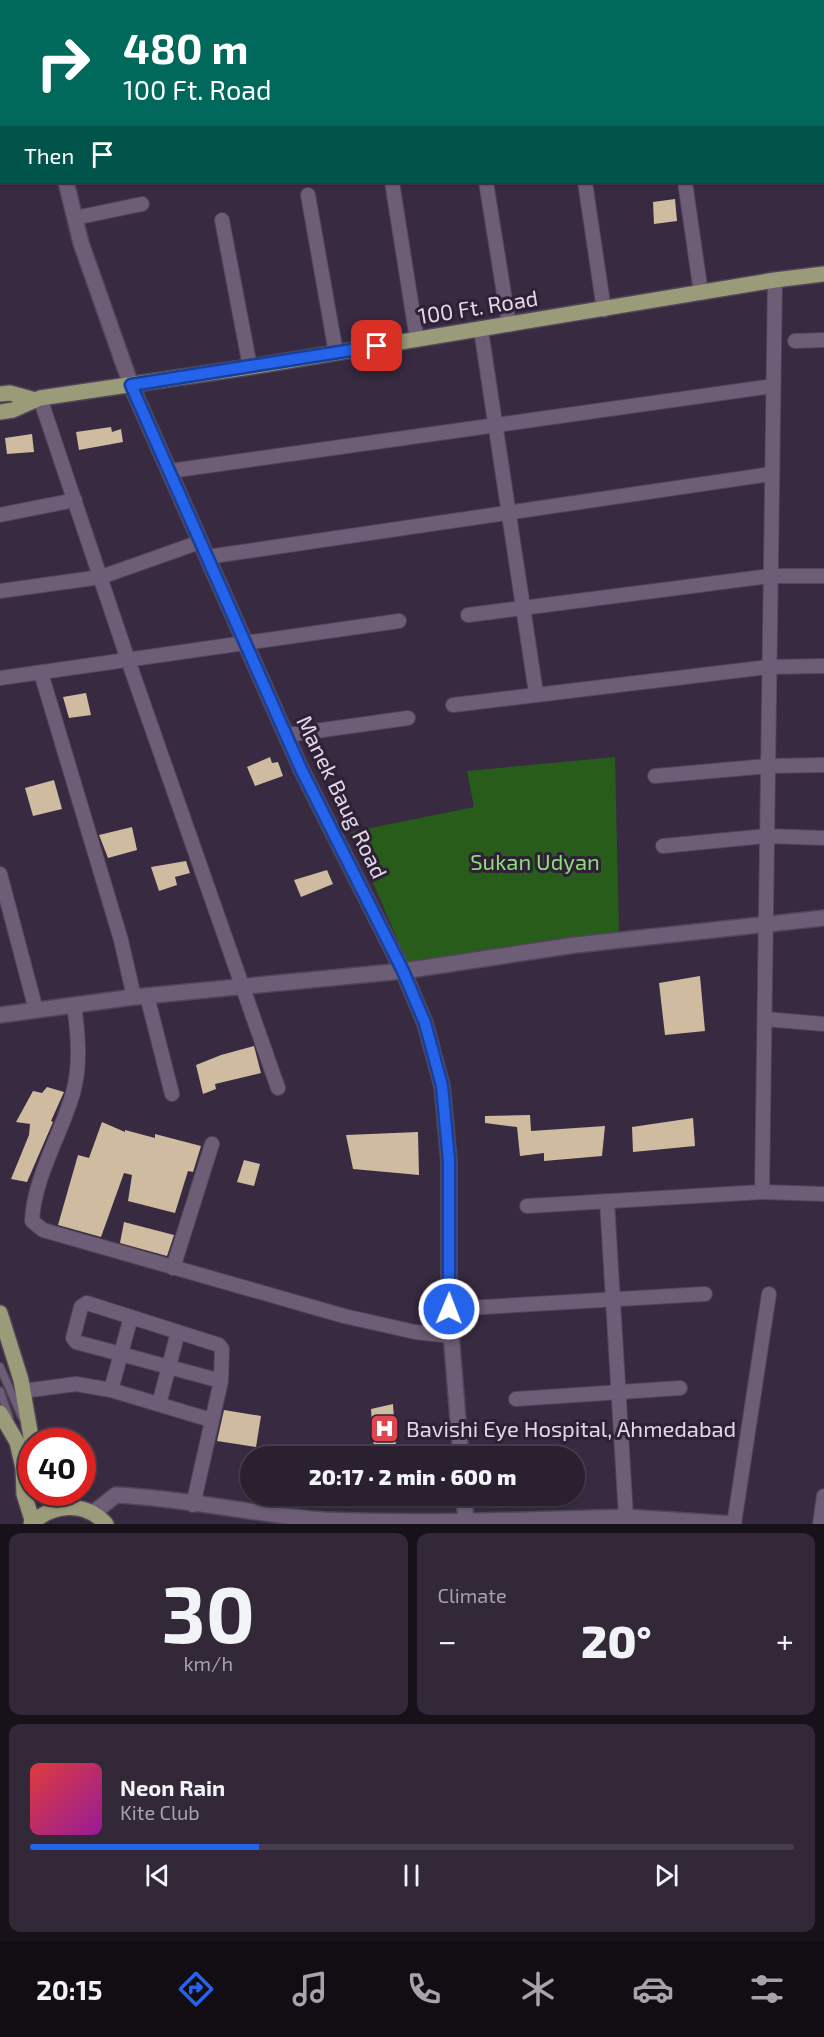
<!DOCTYPE html>
<html lang="en">
<head>
<meta charset="utf-8">
<style>
	body { margin:0; font-family:"Exo 2",sans-serif; background:#322838; color:#f1f3f6; height:100vh; display:flex; flex-direction:column; font-size:22px; white-space:nowrap }
	* { box-sizing:border-box; margin:0 }
	p { font-size:20px; color:#a5a3ab }
	.icon { flex:none; width:33px; height:33px; fill:none; stroke:currentColor; stroke-width:2; stroke-linecap:round; stroke-linejoin:round }
	.map { position:relative; height:1524px; overflow:hidden }
	.panel { display:flex; flex-direction:column; gap:9px; padding:9px; background:#17121a; flex:1 }
	.panel>* { flex:none }
	.guide { position:absolute; left:0px; top:0px; width:825px; height:183px; box-shadow:0 2px 4px #0004,0 0 0 2px #463e4c; background:#00695c; color:#fff; overflow:hidden }
	.speed { position:absolute; left:18px; top:1428px; display:flex; gap:12px; font-size:30px; font-weight:700; text-align:center }
	.speed>* { display:grid; place-content:center; width:78px; height:78px; border-radius:50%; background:#2a2030; box-shadow:0 2px 4px #0004,0 0 0 2px #463e4c; line-height:1 }
	.speed .limit { border:9px solid #d22; background:#fff; color:#111 }
	.pin { position:absolute; display:grid; place-items:center; width:51px; height:51px; color:#fff; margin:-26px; border-radius:12px; box-shadow:0 3px 9px #0006 }
	.me { position:absolute; width:66px; margin:-33px; rotate:1deg; stroke-linejoin:round; filter:drop-shadow(0 0 4px #0008) }
	.turn { display:flex; align-items:center; gap:21px; height:126px; padding:0 24px; font-size:27px }
	.turn .icon { width:78px; height:78px; stroke-width:2.5 }
	.turn b { display:block; font-size:42px; line-height:51px }
	.then { display:flex; align-items:center; height:57px; padding:0 24px; background:#0003; gap:12px; font-size:22px }
	.big { font-size:45px; font-weight:800; line-height:1.1 }
	.panel .card { flex:1; display:flex; flex-direction:column; justify-content:center; gap:9px; min-width:0; padding:0 21px; border-radius:12px; background:#322838 }
	.panel .dial { align-items:center; gap:0 }
	.dial b { font-size:78px; line-height:1 }
	.song { display:flex; align-items:center; gap:18px }
	.cover { width:72px; height:72px; border-radius:9px; background:linear-gradient(135deg,hsl(0 70% 55%),hsl(300 70% 35%)) }
	.played { height:6px; border-radius:3px; background:linear-gradient(90deg,#2563eb 30%,#463e4c 30%) }
	.keys { display:flex; justify-content:space-around; direction:ltr }
	.heat { display:flex; justify-content:space-between; align-items:center; font-size:33px; direction:ltr }
	.panel .tiles { flex:1; display:grid; gap:9px; grid-template-columns:1fr 1fr }
	.card:last-child { grid-column:span 2 }
	.trip { position:absolute; left:240px; top:1446px; width:345px; height:60px; border-radius:30px; background:#2a2030; box-shadow:0 2px 4px #0004,0 0 0 2px #463e4c; font-weight:800; line-height:60px; text-align:center }
	.tabs { display:flex; height:96px; justify-content:space-around; align-items:center; background:#110d13; color:#a5a3ab }
	.tabs .icon { width:42px; height:42px }
	.tabs .on { color:#2563eb }
	.tabs b { font-size:27px; color:#f1f3f6 }
	.map>svg:first-child { display:block }
	.green { fill:#285c1a }
	.building { fill:#cfbba0 }
	.lines { fill:none; stroke-linecap:round; stroke-linejoin:round }
	.lane-casing { stroke:#514558; stroke-width:10 }
	.street-casing { stroke:#514558; stroke-width:16 }
	.secondary-casing { stroke:#514558; stroke-width:18 }
	.primary-casing { stroke:#514558; stroke-width:18 }
	.lane { stroke:#6d5d76; stroke-width:7 }
	.street { stroke:#6d5d76; stroke-width:14 }
	.secondary { stroke:#6d5d76; stroke-width:15 }
	.primary { stroke:#9a9b78; stroke-width:15 }
	.route-casing { stroke:#184099; stroke-width:15 }
	.route { stroke:#2563eb; stroke-width:10 }
	.labels { text-anchor:middle; stroke-width:6; stroke-linejoin:round; paint-order:stroke }
	.street-label { font-size:22px; fill:#e1d8e7; stroke:#2e2035 }
	.park-label { font-size:22px; fill:#8ede7b; stroke:#2e2035 }
	.poi-label { font-size:22px; fill:#e1d8e7; stroke:#2e2035; text-anchor:start }
</style>
</head>
<body>
<div class="map">
<svg width="824" height="1524" viewBox="0 0 824 1524">
	<rect width="100%" height="100%" fill="#382a40"/>
	<path class="green" d="M615,757l4,177 -211,30 -57,-132 123,-25 -7,-36z"/>
	<g class="building">
		<path d="M675,199l2,22 -23,3 -1,-22z"/>
		<path d="M111,427l1,5 9,-3 2,13 -44,8 -3,-18z"/>
		<path d="M32,434l2,18 -27,2 -2,-16z"/>
		<path d="M86,693l5,22 -22,3 -6,-21z"/>
		<path d="M270,757l2,6 6,-1 5,14 -28,10 -8,-19z"/>
		<path d="M54,780l8,29 -29,7 -8,-28z"/>
		<path d="M132,827l5,23 -29,8 -9,-23z"/>
		<path d="M186,861l4,12 -15,4 2,8 -18,6 -8,-24z"/>
		<path d="M327,870l6,14 -32,13 -7,-17z"/>
		<path d="M700,976l5,55 -40,4 -6,-52z"/>
		<path d="M254,1046l7,27 -46,11 1,5 -13,5 -7,-29 25,-10z"/>
		<path d="M47,1087l17,5 -13,29 2,1 -26,60 -16,-3 18,-44 1,-11 -14,-2 17,-31 9,2z"/>
		<path d="M530,1115l1,16 74,-5 -3,30 -58,5v-8l-24,3 -3,-29 -32,-4v-7z"/>
		<path d="M693,1118l2,28 -62,6 -1,-25z"/>
		<path d="M102,1122l23,10v-2l30,8v-4l46,12 -8,26 -5,-1 -13,42 -47,-12 4,-26 -8,-2 -23,64 -43,-12 20,-70 11,3z"/>
		<path d="M418,1132l1,43 -66,-6 -7,-34z"/>
		<path d="M244,1160l16,4 -6,22 -17,-4z"/>
		<path d="M124,1222l50,13 -7,21 -47,-13z"/>
		<path d="M393,1404l3,44 -22,1 -3,-40z"/>
		<path d="M224,1410l37,6 -5,31 -39,-6z"/>
	</g>
	<g class="lines">
		<defs>
			<g id="lane">
				<path d="M0,1367l22,50"/>
				<path d="M0,1391l9,26"/>
			</g>
			<g id="street">
				<path d="M160,0l1,2"/>
				<path d="M252,0l1,2"/>
				<path d="M340,2h5"/>
				<path d="M392,182l25,158"/>
				<path d="M486,182l23,143"/>
				<path d="M585,182l19,128"/>
				<path d="M685,182l16,111"/>
				<path d="M308,195l28,158"/>
				<path d="M75,218l67,-14"/>
				<path d="M222,220l28,147"/>
				<path d="M481,330l55,363"/>
				<path d="M795,341l29,-1"/>
				<path d="M40,398l88,262 150,428"/>
				<path d="M170,471l603,-85"/>
				<path d="M0,515l75,-15"/>
				<path d="M207,557l564,-83"/>
				<path d="M0,591l101,-14 99,-35"/>
				<path d="M468,615l302,-39h54"/>
				<path d="M41,673l80,267 13,57"/>
				<path d="M0,678l399,-57"/>
				<path d="M453,705l315,-38 56,-1"/>
				<path d="M287,735l121,-17"/>
				<path d="M655,776l113,-10 56,-1"/>
				<path d="M663,846l104,-10 57,2"/>
				<path d="M0,874l36,136"/>
				<path d="M147,996l25,98"/>
				<path d="M74,1005c4,28 7,60 -1,88 -12,42 -39,84 -41,128l11,9 301,86 71,16 36,4"/>
				<path d="M765,1019l59,5"/>
				<path d="M762,1192l62,2"/>
				<path d="M607,1201l19,316"/>
				<path d="M527,1206l235,-14 13,-912"/>
				<path d="M173,1268l39,-124"/>
				<path d="M449,1309l256,-15"/>
				<path d="M111,1390l20,-73"/>
				<path d="M23,1391l53,-7 35,6 100,30"/>
				<path d="M516,1399l164,-11"/>
				<path d="M159,1404l19,-72"/>
				<path d="M193,1505l28,-124 1,-32 -3,-4 -132,-42 -6,4 -8,31 3,4 145,39"/>
				<path d="M734,1524l35,-230"/>
				<path d="M820,1524l4,-28"/>
			</g>
			<g id="secondary">
				<path d="M57,2v-2"/>
				<path d="M66,182l15,61 50,142 170,384 102,202 22,52 17,63 7,75v148l12,147"/>
				<path d="M0,1015l134,-18 269,-26 172,-26 249,-27"/>
				<path d="M464,1496l2,26"/>
				<path d="M93,1513l23,-18c69,3 139,20 209,25 100,4 201,0 301,-3l1,7"/>
				<path d="M626,1517l108,7"/>
			</g>
			<g id="primary">
				<path d="M0,394l10,-1 22,6"/>
				<path d="M0,412l13,-2 27,-12 210,-31 525,-87 49,-6"/>
				<path d="M0,1313l21,67 10,57 3,5"/>
				<path d="M0,1413l17,29 6,26 1,26 9,29"/>
				<path d="M31,1524c22,-21 54,-23 75,0"/>
			</g>
		</defs>
		<use href="#lane" class="lane-casing"/>
		<use href="#street" class="street-casing"/>
		<use href="#secondary" class="secondary-casing"/>
		<use href="#primary" class="primary-casing"/>
		<use href="#lane" class="lane"/>
		<use href="#street" class="street"/>
		<use href="#secondary" class="secondary"/>
		<use href="#primary" class="primary"/>
	</g>
	<g class="lines">
		<defs>
			<path id="route" d="M377,346l-246,39 170,384 102,202 22,52 17,63 7,75v148"/>
		</defs>
		<use href="#route" class="route-casing"/>
		<use href="#route" class="route"/>
	</g>
	<defs>
		<symbol id="hospital-square" viewBox="-11 -11 22 22"><rect x="-9" y="-9" width="18" height="18" rx="4" fill="#e0444e" stroke="#2e2035"/><path d="M-5-5h3v3.5h4V-5h3V5h-3V1.5h-4V5h-3Z" fill="#fff"/></symbol>
	</defs>
	<g fill-rule="evenodd">
		<use href="#hospital-square" x="368" y="1412" width="33" height="33"/>
	</g>
	<g class="labels">
		<g class="street-label">
			<text transform="translate(478 307) rotate(-9)" y="8">100 Ft. Road</text>
			<text transform="translate(342 797) rotate(64)" y="8">Manek Baug Road</text>
		</g>
		<g class="park-label">
			<text x="535" y="870">Sukan Udyan</text>
		</g>
		<g class="poi-label">
			<text x="406" y="1437">Bavishi Eye Hospital, Ahmedabad</text>
		</g>
	</g>
</svg>
<div class="speed"><div class="limit">40</div></div>
<div class="pin" style="left:377px;top:346px;background:#d93025"><svg class="icon" aria-label="arrive" viewBox="0 0 24 24"><path d="M6 21V4h12l-3 4 3 4H6"/></svg></div>
<svg class="me" style="left:449px;top:1309px" viewBox="-20 -20 40 40"><circle r="17" fill="#2563eb" stroke="#fff" stroke-width="3"/><path d="M0-11L8 9 0 5-8 9z" fill="#fff"/></svg>
<div class="trip">20:17 · 2 min · 600 m</div>
<div class="guide">
<div class="turn"><svg class="icon" aria-label="right" viewBox="0 0 24 24"><path d="M7 20v-9h11M14 6l5 5-5 5"/></svg><div><b>480 m</b>100 Ft. Road</div></div>
<div class="then">Then<svg class="icon" aria-label="arrive" viewBox="0 0 24 24"><path d="M6 21V4h12l-3 4 3 4H6"/></svg></div>
</div>
</div>
<section class="panel">
<div class="tiles">
<div class="card dial"><b>30</b><p>km/h</p></div>
<div class="card"><p>Climate</p>
<div class="heat"><a>−</a><b class="big">20°</b><a>+</a></div>
</div>
<div class="card">
<div class="song"><i class="cover"></i><div><b>Neon Rain</b><p>Kite Club</p></div></div>
<div class="played"></div>
<div class="keys"><svg class="icon" aria-label="previous" viewBox="0 0 24 24"><path d="M18 5L8 12l10 7zM5 5v14"/></svg><svg class="icon" aria-label="pause" viewBox="0 0 24 24"><path d="M8 5v14M16 5v14"/></svg><svg class="icon" aria-label="next" viewBox="0 0 24 24"><path d="M6 5l10 7-10 7zM19 5v14"/></svg></div>
</div>
</div>
</section>
<nav class="tabs">
<b>20:15</b>
<svg class="icon on" aria-label="directions" viewBox="0 0 24 24"><path d="M12 3l9 9-9 9-9-9zM9 14v-3h6M13 9l2 2-2 2"/></svg>
<svg class="icon" aria-label="music" viewBox="0 0 24 24"><path d="M9 18V5l10-2v13"/><circle cx="6" cy="18" r="3"/><circle cx="16" cy="16" r="3"/></svg>
<svg class="icon" aria-label="phone" viewBox="0 0 24 24"><path d="M5 4h4l2 5-3 2q2 4 5 5l2-3 5 2v4C11 20 4 13 5 4z"/></svg>
<svg class="icon" aria-label="climate" viewBox="0 0 24 24"><path d="M12 3v18M4 7l16 10M4 17L20 7"/></svg>
<svg class="icon" aria-label="car" viewBox="0 0 24 24"><path d="M5 17H2v-5l4-1 3-4h7l3 4 3 1v5h-3M9 17h6M6 11h13"/><circle cx="7" cy="17" r="2"/><circle cx="17" cy="17" r="2"/></svg>
<svg class="icon" aria-label="filters" viewBox="0 0 24 24"><path d="M4 7h16M4 17h16"/><circle cx="9" cy="7" r="2"/><circle cx="15" cy="17" r="2"/></svg>
</nav>
</body>
</html>
